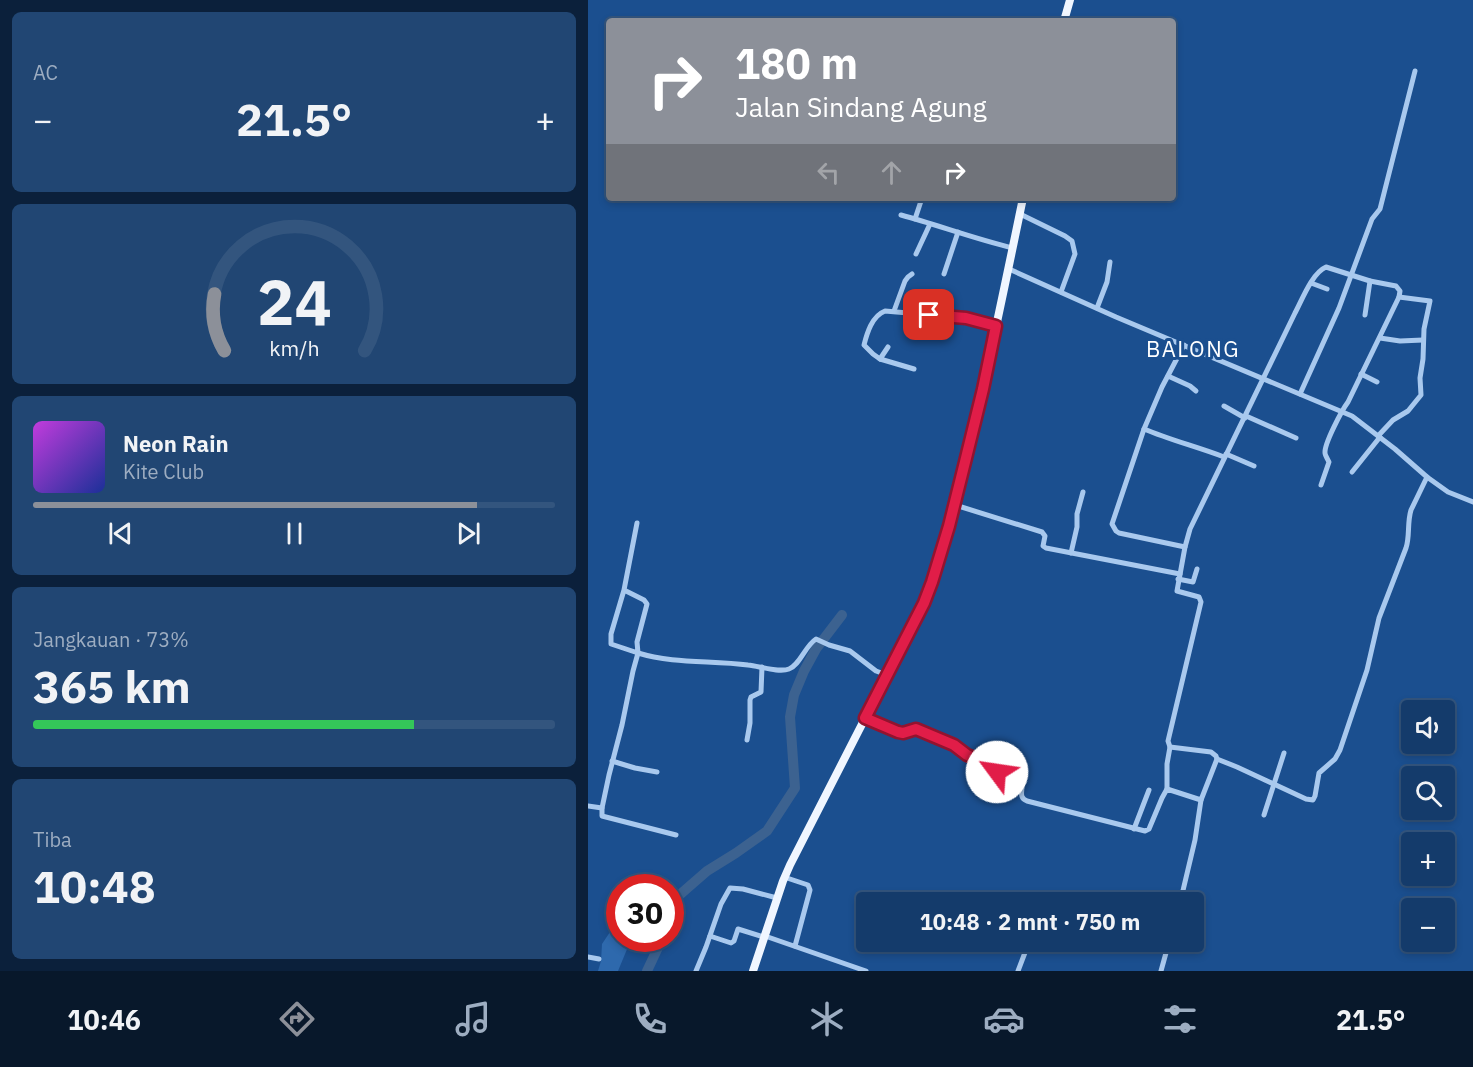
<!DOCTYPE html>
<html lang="id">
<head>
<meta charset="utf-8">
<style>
	body { margin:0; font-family:"IBM Plex Sans",sans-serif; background:#214673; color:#f1f3f6; height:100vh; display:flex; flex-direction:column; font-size:22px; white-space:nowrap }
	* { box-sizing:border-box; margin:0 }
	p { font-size:20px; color:#9dadc1 }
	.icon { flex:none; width:33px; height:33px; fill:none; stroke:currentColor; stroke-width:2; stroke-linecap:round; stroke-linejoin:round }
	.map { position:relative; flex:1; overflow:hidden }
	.side { display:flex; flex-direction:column; gap:12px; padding:12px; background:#0b203b; width:588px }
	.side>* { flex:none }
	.hud { position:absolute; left:18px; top:18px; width:570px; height:183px; border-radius:6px; box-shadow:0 3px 9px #0003,0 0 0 2px #33557e; background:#8c9099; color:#fff; overflow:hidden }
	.tools { position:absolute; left:813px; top:700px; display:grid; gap:12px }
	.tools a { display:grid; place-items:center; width:54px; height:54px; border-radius:6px; background:#143b6b; box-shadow:0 3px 9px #0003,0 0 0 2px #33557e; font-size:30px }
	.speed { position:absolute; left:18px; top:874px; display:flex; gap:12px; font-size:30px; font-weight:700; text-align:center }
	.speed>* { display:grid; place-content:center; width:78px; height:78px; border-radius:50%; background:#143b6b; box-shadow:0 3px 9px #0003,0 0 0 2px #33557e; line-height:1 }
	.speed .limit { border:9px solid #d22; background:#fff; color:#111 }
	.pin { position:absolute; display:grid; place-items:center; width:51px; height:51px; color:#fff; margin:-26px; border-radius:12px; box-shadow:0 3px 9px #0006 }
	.me { position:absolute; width:66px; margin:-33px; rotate:301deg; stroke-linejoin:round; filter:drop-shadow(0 0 4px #0008) }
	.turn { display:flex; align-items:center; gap:21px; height:126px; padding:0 30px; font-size:27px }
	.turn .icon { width:78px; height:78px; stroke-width:2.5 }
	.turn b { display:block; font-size:42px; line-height:51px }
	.lanes { display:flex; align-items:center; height:57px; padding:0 30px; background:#0003; justify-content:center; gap:30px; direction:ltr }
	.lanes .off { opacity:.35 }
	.big { font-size:45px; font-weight:800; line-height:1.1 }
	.side .card { flex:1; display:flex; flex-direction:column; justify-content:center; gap:9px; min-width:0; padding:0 21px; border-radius:9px; background:#214673 }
	.side .dial { align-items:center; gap:0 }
	.dial svg { height:156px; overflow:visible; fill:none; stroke:#33557e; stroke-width:7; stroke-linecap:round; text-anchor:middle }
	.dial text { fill:#f1f3f6; stroke:none }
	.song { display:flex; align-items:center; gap:18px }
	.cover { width:72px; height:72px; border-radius:9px; background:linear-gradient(135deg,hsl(290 70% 55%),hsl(230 70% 35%)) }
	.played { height:6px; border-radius:3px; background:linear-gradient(90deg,#8c9099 85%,#33557e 85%) }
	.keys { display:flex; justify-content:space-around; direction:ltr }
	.heat { display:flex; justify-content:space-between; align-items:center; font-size:33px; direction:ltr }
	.charge { height:9px; border-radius:4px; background:linear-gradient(90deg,#34c759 73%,#33557e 0) }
	.trip { position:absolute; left:268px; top:892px; width:348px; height:60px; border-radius:6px; background:#143b6b; box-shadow:0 3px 9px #0003,0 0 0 2px #33557e; font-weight:800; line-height:60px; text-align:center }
	.tab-bar { display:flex; height:96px; justify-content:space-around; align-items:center; background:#08182b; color:#9dadc1 }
	.tab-bar .icon { width:42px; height:42px }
	.tab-bar .on { color:#8c9099 }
	.tab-bar b { font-size:27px; color:#f1f3f6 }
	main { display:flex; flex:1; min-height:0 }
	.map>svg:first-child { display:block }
	.green { fill:#2e69ad }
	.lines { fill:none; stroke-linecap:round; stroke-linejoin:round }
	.river { stroke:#3c6290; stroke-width:10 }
	.minor { stroke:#a9c9ee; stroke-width:5 }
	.primary { stroke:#f0f6ff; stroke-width:8 }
	.route-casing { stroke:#92132f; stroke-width:15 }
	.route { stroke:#e11d48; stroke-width:10 }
	.labels { text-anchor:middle; stroke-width:6; stroke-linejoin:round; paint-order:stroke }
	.quarter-label { font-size:22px; letter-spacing:1.5px; fill:#fff; stroke:#1b4f8f }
</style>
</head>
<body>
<main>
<section class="side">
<div class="card"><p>AC</p>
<div class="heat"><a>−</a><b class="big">21.5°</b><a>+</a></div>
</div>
<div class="card dial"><svg viewBox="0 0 100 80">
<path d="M14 69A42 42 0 1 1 86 69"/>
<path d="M14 69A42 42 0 0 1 9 40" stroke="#8c9099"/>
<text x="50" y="56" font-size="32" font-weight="700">24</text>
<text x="50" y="72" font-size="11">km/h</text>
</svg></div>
<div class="card">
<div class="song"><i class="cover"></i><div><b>Neon Rain</b><p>Kite Club</p></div></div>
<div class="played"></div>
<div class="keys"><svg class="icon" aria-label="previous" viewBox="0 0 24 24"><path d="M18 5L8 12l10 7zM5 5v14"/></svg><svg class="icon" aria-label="pause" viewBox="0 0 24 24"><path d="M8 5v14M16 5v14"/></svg><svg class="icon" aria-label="next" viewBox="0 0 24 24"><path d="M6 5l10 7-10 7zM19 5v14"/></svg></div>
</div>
<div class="card"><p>Jangkauan · 73%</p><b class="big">365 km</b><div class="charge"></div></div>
<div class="card"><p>Tiba</p><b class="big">10:48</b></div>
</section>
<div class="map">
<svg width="885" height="971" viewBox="0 0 885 971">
	<rect width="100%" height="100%" fill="#1b4f8f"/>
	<path class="green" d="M22,932l9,5 1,2h3l7,3 -12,29h-20l3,-10 1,-17z"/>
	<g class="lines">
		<g class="river">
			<path d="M82,915l6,-17 31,-27 29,-18 31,-22 28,-43 -5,-71 4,-22 10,-24 12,-22 26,-34"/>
			<path d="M59,971l15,-32"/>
		</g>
		<g class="minor">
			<path d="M432,214l45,22 7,5 3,13 -14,38"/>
			<path d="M313,215c37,10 74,24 112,33"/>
			<path d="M327,219l7,-21"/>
			<path d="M328,254l14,-30"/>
			<path d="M421,269l107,48 236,99 43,33 32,28 21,15 25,10"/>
			<path d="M356,274l14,-42"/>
			<path d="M723,283l16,6"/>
			<path d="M509,308l10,-26 3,-20"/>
			<path d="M306,311l11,-30 3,-4 4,-3"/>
			<path d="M777,315l5,-34"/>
			<path d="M792,338l20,3 23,-1"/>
			<path d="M596,345l-22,42 -18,42 -32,95 4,7 3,2 66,14"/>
			<path d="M300,347l-8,12 34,10"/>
			<path d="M292,359l-7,-5 -9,-9c3,-12 8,-29 21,-34l81,7 30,7"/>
			<path d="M773,374l16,8"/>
			<path d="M580,376l22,10 6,5"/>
			<path d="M712,394l39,-86 33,-89 8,-10 35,-138"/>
			<path d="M636,406l21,12"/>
			<path d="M658,416l50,22"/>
			<path d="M556,429c26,11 54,18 80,28"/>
			<path d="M638,454l28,12"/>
			<path d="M764,472l28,-35"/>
			<path d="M733,485l8,-23c-1,-2 -4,-7 -4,-9 -1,-9 17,-43 23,-51l51,-105 31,4 -6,28 -1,30 -3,19 1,17 -13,16 -15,9 -15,16"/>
			<path d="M367,505l87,27 3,4 -2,10 3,2 134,26"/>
			<path d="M483,553l6,-26v-13l6,-22"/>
			<path d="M590,579l15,3 4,-13"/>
			<path d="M36,590l-13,44v10l27,9 -1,-11 10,-38 -3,-4 -20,-10 13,-67"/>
			<path d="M277,718l33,14 5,1 13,-4 38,16 13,10 27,7c2,3 2,7 3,10 4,7 19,7 25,10 1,9 -4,15 5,19l118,30 4,-2 13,-31 5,-9 34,11 16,-41 20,8 69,32 7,1 2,-4 4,-23 16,-14 5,-9 27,-80 12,-52 27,-70c4,-12 1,-25 5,-38l16,-33"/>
			<path d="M159,740l3,-17v-23l1,-3 10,-5 1,-25"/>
			<path d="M629,759l-1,-3 -5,-4 -41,-5 -2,-6 33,-139 -2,-5 -22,-6 8,-44 5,-18 105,-216c7,-13 17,-40 31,-46l44,14 26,5 4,5 -1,6"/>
			<path d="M24,761l23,7 22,4"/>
			<path d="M579,789v-25l3,-17"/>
			<path d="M0,806l14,2 7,-33 13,-50 11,-54 5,-18c36,11 74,7 110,12 11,1 31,8 41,4 11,-4 16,-23 27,-30l13,6 21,6 26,20 11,4"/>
			<path d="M14,808v8l74,19"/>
			<path d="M676,815l20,-62"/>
			<path d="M546,829l15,-39"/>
			<path d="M196,877l24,8 2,5 -15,56"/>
			<path d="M592,903l15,-63 6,-40"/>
			<path d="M122,936l21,7 3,-2 4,-12 26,8"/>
			<path d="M177,936l101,35"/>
			<path d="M0,957l11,2"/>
			<path d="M108,971l10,-24 15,-43 9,-16 13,1 34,9"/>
			<path d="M430,971l11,-29"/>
			<path d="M573,971l8,-29"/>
		</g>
		<g class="primary">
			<path d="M476,21l6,-21"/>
			<path d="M165,971l30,-90 7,-16 134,-262c21,-51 33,-105 46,-159 19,-81 36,-164 53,-246"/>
		</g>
	</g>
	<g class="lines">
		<defs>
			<path id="route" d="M341,315l37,3 30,8 -13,63 -17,69 -17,68 -17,56 -8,21 -59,115 33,14 5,1 13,-4 38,16 13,10 12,5 15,2 2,3 1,7"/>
		</defs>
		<use href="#route" class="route-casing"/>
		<use href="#route" class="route"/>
	</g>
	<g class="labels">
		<g class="quarter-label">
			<text x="605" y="357">BALONG</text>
		</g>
	</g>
</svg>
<div class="tools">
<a><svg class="icon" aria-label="sound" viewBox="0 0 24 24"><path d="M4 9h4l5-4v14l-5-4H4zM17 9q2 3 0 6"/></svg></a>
<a><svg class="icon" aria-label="search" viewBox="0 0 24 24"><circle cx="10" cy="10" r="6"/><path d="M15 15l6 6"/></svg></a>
<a>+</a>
<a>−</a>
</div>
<div class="speed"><div class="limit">30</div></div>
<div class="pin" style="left:341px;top:315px;background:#d93025"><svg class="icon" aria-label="arrive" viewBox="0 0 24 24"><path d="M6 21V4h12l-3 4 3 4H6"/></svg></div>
<svg class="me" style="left:409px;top:772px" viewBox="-20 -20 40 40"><circle r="19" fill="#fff"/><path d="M0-13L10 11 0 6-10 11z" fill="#e11d48"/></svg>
<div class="trip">10:48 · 2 mnt · 750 m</div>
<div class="hud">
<div class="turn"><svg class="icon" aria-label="right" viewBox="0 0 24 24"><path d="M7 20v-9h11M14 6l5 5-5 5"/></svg><div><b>180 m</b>Jalan Sindang Agung</div></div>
<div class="lanes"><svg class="icon off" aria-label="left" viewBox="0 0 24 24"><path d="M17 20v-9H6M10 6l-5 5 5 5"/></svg><svg class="icon off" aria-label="ahead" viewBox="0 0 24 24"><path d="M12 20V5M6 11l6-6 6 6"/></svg><svg class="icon" aria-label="right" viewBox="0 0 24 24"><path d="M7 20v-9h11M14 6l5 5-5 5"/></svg></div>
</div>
</div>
</main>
<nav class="tab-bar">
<b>10:46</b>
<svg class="icon on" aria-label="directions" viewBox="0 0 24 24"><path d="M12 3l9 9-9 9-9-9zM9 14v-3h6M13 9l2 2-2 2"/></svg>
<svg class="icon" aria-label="music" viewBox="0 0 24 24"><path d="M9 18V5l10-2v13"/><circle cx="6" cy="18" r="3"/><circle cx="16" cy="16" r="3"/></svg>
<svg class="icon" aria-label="phone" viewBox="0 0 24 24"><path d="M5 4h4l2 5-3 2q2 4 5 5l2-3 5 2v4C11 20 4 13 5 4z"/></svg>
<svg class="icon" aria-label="climate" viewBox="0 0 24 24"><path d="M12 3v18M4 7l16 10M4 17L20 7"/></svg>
<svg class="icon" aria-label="car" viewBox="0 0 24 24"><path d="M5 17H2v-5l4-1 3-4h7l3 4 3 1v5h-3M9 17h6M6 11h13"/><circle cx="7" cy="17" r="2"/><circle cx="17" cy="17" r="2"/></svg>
<svg class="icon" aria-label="filters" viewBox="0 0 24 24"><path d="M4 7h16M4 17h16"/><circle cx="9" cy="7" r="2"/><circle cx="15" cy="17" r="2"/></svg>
<b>21.5°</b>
</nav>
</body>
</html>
